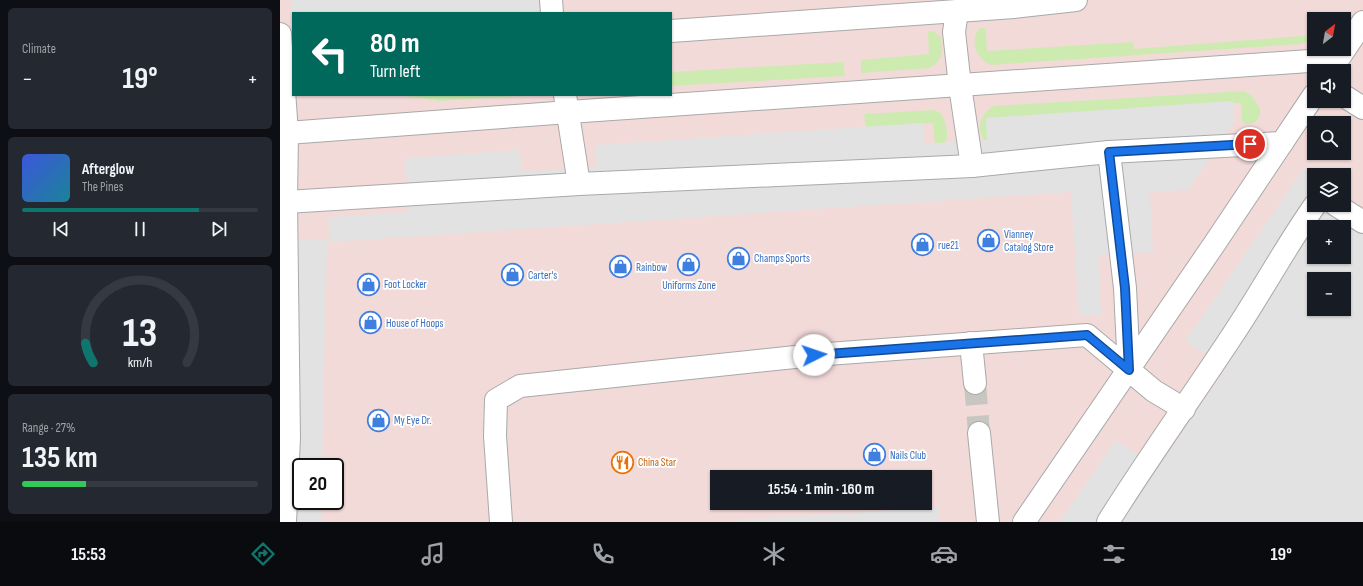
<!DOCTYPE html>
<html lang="en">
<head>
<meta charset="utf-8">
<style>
	body { margin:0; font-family:"Sofia Sans Condensed",sans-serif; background:#242831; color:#f1f3f6; height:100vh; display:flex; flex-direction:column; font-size:15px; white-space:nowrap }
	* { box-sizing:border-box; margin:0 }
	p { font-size:13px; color:#9ea1a6 }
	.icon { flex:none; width:22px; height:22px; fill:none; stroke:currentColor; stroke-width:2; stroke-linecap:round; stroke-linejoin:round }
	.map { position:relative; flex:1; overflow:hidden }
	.drawer { display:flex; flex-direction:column; gap:8px; padding:8px; background:#0d0f14; width:280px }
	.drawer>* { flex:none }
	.top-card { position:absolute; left:12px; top:12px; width:380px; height:84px; border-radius:0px; box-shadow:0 1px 3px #0004; background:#00695c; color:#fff; overflow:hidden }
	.needle { width:26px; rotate:31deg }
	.fabs { position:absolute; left:1027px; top:12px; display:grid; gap:8px }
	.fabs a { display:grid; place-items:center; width:44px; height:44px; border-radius:0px; background:#171b24; box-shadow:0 1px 3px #0004; font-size:20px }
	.speed { position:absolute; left:12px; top:458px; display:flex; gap:8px; font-size:20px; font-weight:700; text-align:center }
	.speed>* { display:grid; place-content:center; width:52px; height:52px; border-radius:50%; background:#171b24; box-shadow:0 1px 3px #0004; line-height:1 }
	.speed .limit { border:2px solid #111; border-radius:6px; background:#fff; color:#111 }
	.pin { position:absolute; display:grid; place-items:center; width:34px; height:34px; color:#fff; margin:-17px; border:2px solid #fff; border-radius:50%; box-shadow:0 1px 4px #0007 }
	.me { position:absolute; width:44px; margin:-22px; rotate:86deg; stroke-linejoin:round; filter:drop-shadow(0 0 3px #0008) }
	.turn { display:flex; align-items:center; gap:14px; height:84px; padding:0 12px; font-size:18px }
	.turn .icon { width:52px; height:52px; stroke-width:2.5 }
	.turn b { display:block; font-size:28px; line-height:34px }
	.big { font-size:30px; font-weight:700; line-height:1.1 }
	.drawer .widget { flex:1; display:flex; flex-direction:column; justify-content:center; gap:6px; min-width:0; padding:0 14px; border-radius:6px; background:#242831 }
	.drawer .dial { align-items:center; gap:0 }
	.dial svg { height:104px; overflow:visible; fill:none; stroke:#363941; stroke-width:7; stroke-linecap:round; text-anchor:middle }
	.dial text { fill:#f1f3f6; stroke:none }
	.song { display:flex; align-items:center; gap:12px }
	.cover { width:48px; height:48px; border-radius:6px; background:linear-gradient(135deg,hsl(230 70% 55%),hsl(190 70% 35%)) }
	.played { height:4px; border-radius:2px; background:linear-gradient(90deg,#0f766e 75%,#363941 75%) }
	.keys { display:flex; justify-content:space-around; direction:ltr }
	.heat { display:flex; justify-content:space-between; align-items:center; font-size:22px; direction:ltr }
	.charge { height:6px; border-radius:3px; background:linear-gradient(90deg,#34c759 27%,#363941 0) }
	.trip { position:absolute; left:430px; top:470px; width:222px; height:40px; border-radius:0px; background:#171b24; box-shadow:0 1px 3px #0004; font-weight:700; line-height:40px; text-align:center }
	.tab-bar { display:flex; height:64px; justify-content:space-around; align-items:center; background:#090b0e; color:#9ea1a6 }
	.tab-bar .icon { width:28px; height:28px }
	.tab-bar .selected { color:#0f766e }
	.tab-bar b { font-size:18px; color:#f1f3f6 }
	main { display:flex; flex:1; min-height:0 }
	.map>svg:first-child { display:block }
	.commercial { fill:#f2dad9; fill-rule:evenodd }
	.grass { fill:#cdebb0 }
	.parking { fill:#e2e2e2; fill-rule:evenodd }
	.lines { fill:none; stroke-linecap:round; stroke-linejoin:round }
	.minor-tunnel { stroke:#c8c6c1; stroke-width:22; stroke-dasharray:22 11; stroke-linecap:butt }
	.minor-casing { stroke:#a9a9a9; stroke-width:24 }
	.minor { stroke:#fff; stroke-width:22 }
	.route-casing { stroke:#114b97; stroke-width:10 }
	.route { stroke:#1a73e8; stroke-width:7 }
	.labels { text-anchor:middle; stroke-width:3.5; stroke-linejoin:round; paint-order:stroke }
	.shop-label { font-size:11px; fill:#366cbe; stroke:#fff; text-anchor:start }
	.food-label { font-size:11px; fill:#c56008; stroke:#fff; text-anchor:start }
</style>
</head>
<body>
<main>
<section class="drawer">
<div class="widget"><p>Climate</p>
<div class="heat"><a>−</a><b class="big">19°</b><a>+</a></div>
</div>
<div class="widget">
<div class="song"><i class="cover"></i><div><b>Afterglow</b><p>The Pines</p></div></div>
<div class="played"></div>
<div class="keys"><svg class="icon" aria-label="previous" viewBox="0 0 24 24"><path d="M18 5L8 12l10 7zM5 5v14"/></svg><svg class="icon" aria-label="pause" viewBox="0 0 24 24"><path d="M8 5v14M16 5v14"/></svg><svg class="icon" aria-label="next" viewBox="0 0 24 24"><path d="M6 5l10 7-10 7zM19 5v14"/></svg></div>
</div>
<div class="widget dial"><svg viewBox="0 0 100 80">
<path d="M14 69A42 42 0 1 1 86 69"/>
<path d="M14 69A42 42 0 0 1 8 54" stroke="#0f766e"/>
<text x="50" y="56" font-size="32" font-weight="700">13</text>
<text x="50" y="72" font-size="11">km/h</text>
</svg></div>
<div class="widget"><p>Range · 27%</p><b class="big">135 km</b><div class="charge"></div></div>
</section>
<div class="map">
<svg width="1083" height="522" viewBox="0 0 1083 522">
	<rect width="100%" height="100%" fill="#f2efe9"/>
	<path class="commercial" d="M0,0h1083v522h-1083zM13,13h378v82h-378zM1034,19h30v30h-30zM1034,71h30v30h-30zM1034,123h30v30h-30zM1034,175h30v30h-30zM1034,227h30v30h-30zM1034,279h30v30h-30zM21,467h34v34h-34zM437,477h208v26h-208z"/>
	<g class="grass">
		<path d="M700,28h4l2,3 1,20 146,-9 1,7 180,-14v3l-3,2 -11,4 -309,21c-14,-5 -23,-25 -11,-37z"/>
		<path d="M649,31l5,1 7,5c2,15 3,22 -11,31l-69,5v-13l68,-6 -1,-21z"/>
		<path d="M563,62l2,14 -174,10v-14z"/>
		<path d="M964,91l8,5 8,12c1,10 -4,18 -15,16l-3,-3 -1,-18 -33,1 -213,37h-10c-10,-13 -4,-29 9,-35z"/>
		<path d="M121,95h135l-97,6z"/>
		<path d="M655,110c0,0 5,3 5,3 5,5 11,25 4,30 -2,2 -6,2 -9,2l-2,-22 -67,5 -2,-14z"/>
	</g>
	<g class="parking">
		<path d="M11,0h247l1,13h-246v20z"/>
		<path d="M953,101l1,22 -46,67 -38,2 3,60 -55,3 3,60 -22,1 -8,-124 -741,50 -2,-25 81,-5 -4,-54 115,-8 2,22 74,-5 -1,-22 328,-22 1,21 63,-4 -1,-22z"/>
		<path d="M1024,168l11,7 -1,30h30v-10l19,13v314h-304l57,-82 42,28 68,-100 -41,-27zM1034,227h30v30h-30zM1034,279h30v30h-30z"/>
		<path d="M0,215l18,24 29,1 -5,227h-21v34h20v21h-41z"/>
		<path d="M659,507v15h-222z"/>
	</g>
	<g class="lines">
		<path class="minor-tunnel" d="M695,383l4,50"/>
		<defs>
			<g id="minor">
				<path d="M271,0l1,13"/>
				<path d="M677,11l-3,21 6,54 12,80"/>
				<path d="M391,31l343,-24 62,-7"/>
				<path d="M0,34l7,99 -1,69 3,236 -4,84"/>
				<path d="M1050,71l33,-49"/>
				<path d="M285,95l14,89"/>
				<path d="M1064,96l19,12"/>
				<path d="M0,127l7,6 282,-21 769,-53"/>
				<path d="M829,152l173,-9"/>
				<path d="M6,202l293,-18 393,-18 137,-14 16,136 4,82"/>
				<path d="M1056,205l27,17"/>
				<path d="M691,343l4,40"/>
				<path d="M699,433l9,89"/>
				<path d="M221,522l-6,-86 1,-36 24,-14 294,-31 273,-20 67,56 30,18"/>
				<path d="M744,522l191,-279 99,-148"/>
				<path d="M828,522c40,-64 84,-125 126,-189 28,-42 52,-87 81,-128"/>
			</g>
		</defs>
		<use href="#minor" class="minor-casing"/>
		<use href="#minor" class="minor"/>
	</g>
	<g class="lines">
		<defs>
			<path id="route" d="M534,355l273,-20 42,35 -4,-82 -16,-136 141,-8"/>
		</defs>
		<use href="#route" class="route-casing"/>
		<use href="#route" class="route"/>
	</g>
	<defs>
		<symbol id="shop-ring" viewBox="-11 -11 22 22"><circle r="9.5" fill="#fff" stroke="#3f7fe0" stroke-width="1.5"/><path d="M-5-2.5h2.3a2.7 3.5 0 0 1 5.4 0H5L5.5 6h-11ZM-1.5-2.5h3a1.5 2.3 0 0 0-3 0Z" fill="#3f7fe0"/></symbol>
		<symbol id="restaurant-ring" viewBox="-11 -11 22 22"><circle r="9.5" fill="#fff" stroke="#e8710a" stroke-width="1.5"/><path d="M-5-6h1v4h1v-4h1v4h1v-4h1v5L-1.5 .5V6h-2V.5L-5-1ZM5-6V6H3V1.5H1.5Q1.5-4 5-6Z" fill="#e8710a"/></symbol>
	</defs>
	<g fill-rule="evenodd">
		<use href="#shop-ring" x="696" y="228" width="25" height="25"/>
		<use href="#shop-ring" x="630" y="232" width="25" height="25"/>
		<use href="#shop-ring" x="446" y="246" width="25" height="25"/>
		<use href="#shop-ring" x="396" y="252" width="25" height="25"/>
		<use href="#shop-ring" x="328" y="254" width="25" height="25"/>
		<use href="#shop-ring" x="220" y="262" width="25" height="25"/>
		<use href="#shop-ring" x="76" y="272" width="25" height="25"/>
		<use href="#shop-ring" x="78" y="310" width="25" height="25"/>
		<use href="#shop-ring" x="86" y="408" width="25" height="25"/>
		<use href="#shop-ring" x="582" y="442" width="25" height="25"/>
		<use href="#restaurant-ring" x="330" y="450" width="25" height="25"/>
	</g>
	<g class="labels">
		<g class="shop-label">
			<text x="724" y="238">Vianney<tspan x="724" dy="13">Catalog Store</tspan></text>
			<text x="658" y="249">rue21</text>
			<text x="474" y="262">Champs Sports</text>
			<text x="356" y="271">Rainbow</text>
			<text x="248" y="279">Carter's</text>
			<text x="104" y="288">Foot Locker</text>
			<text x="409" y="289" text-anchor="middle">Uniforms Zone</text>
			<text x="106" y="327">House of Hoops</text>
			<text x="114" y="424">My Eye Dr.</text>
			<text x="610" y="459">Nails Club</text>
		</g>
		<g class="food-label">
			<text x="358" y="466">China Star</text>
		</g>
	</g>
</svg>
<div class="fabs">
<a><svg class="needle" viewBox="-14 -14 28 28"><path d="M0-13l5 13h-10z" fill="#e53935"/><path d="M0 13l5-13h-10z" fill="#9ea1a6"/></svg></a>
<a><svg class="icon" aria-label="sound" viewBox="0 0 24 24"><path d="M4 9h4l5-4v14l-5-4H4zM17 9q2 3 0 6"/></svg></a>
<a><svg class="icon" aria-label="search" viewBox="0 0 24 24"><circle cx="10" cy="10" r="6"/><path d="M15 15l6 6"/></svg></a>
<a><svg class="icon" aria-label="layers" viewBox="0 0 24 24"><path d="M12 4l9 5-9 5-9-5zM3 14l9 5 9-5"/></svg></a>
<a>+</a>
<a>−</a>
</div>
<div class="speed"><div class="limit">20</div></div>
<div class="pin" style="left:970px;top:144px;background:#d93025"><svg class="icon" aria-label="arrive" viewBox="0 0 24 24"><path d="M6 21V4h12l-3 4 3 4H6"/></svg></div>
<svg class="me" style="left:534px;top:355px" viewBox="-20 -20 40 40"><circle r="19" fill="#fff"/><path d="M0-13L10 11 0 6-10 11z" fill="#1a73e8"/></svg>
<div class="trip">15:54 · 1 min · 160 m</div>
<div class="top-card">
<div class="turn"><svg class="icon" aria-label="left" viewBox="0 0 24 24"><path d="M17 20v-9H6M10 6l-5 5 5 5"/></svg><div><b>80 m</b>Turn left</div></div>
</div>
</div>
</main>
<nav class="tab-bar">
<b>15:53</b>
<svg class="icon selected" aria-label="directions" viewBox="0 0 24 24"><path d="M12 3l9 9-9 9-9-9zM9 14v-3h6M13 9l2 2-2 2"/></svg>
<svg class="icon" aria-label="music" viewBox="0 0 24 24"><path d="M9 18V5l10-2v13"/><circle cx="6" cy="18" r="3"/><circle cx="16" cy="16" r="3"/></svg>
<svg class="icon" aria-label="phone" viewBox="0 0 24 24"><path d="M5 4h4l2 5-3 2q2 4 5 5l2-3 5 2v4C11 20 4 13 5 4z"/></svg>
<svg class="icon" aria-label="climate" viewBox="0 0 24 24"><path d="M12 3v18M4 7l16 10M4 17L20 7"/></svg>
<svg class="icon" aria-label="car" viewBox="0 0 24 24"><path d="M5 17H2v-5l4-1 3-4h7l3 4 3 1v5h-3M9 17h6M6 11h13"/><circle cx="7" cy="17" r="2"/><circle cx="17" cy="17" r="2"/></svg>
<svg class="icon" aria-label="filters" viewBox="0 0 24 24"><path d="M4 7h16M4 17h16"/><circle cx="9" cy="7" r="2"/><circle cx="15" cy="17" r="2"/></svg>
<b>19°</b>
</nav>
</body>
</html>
